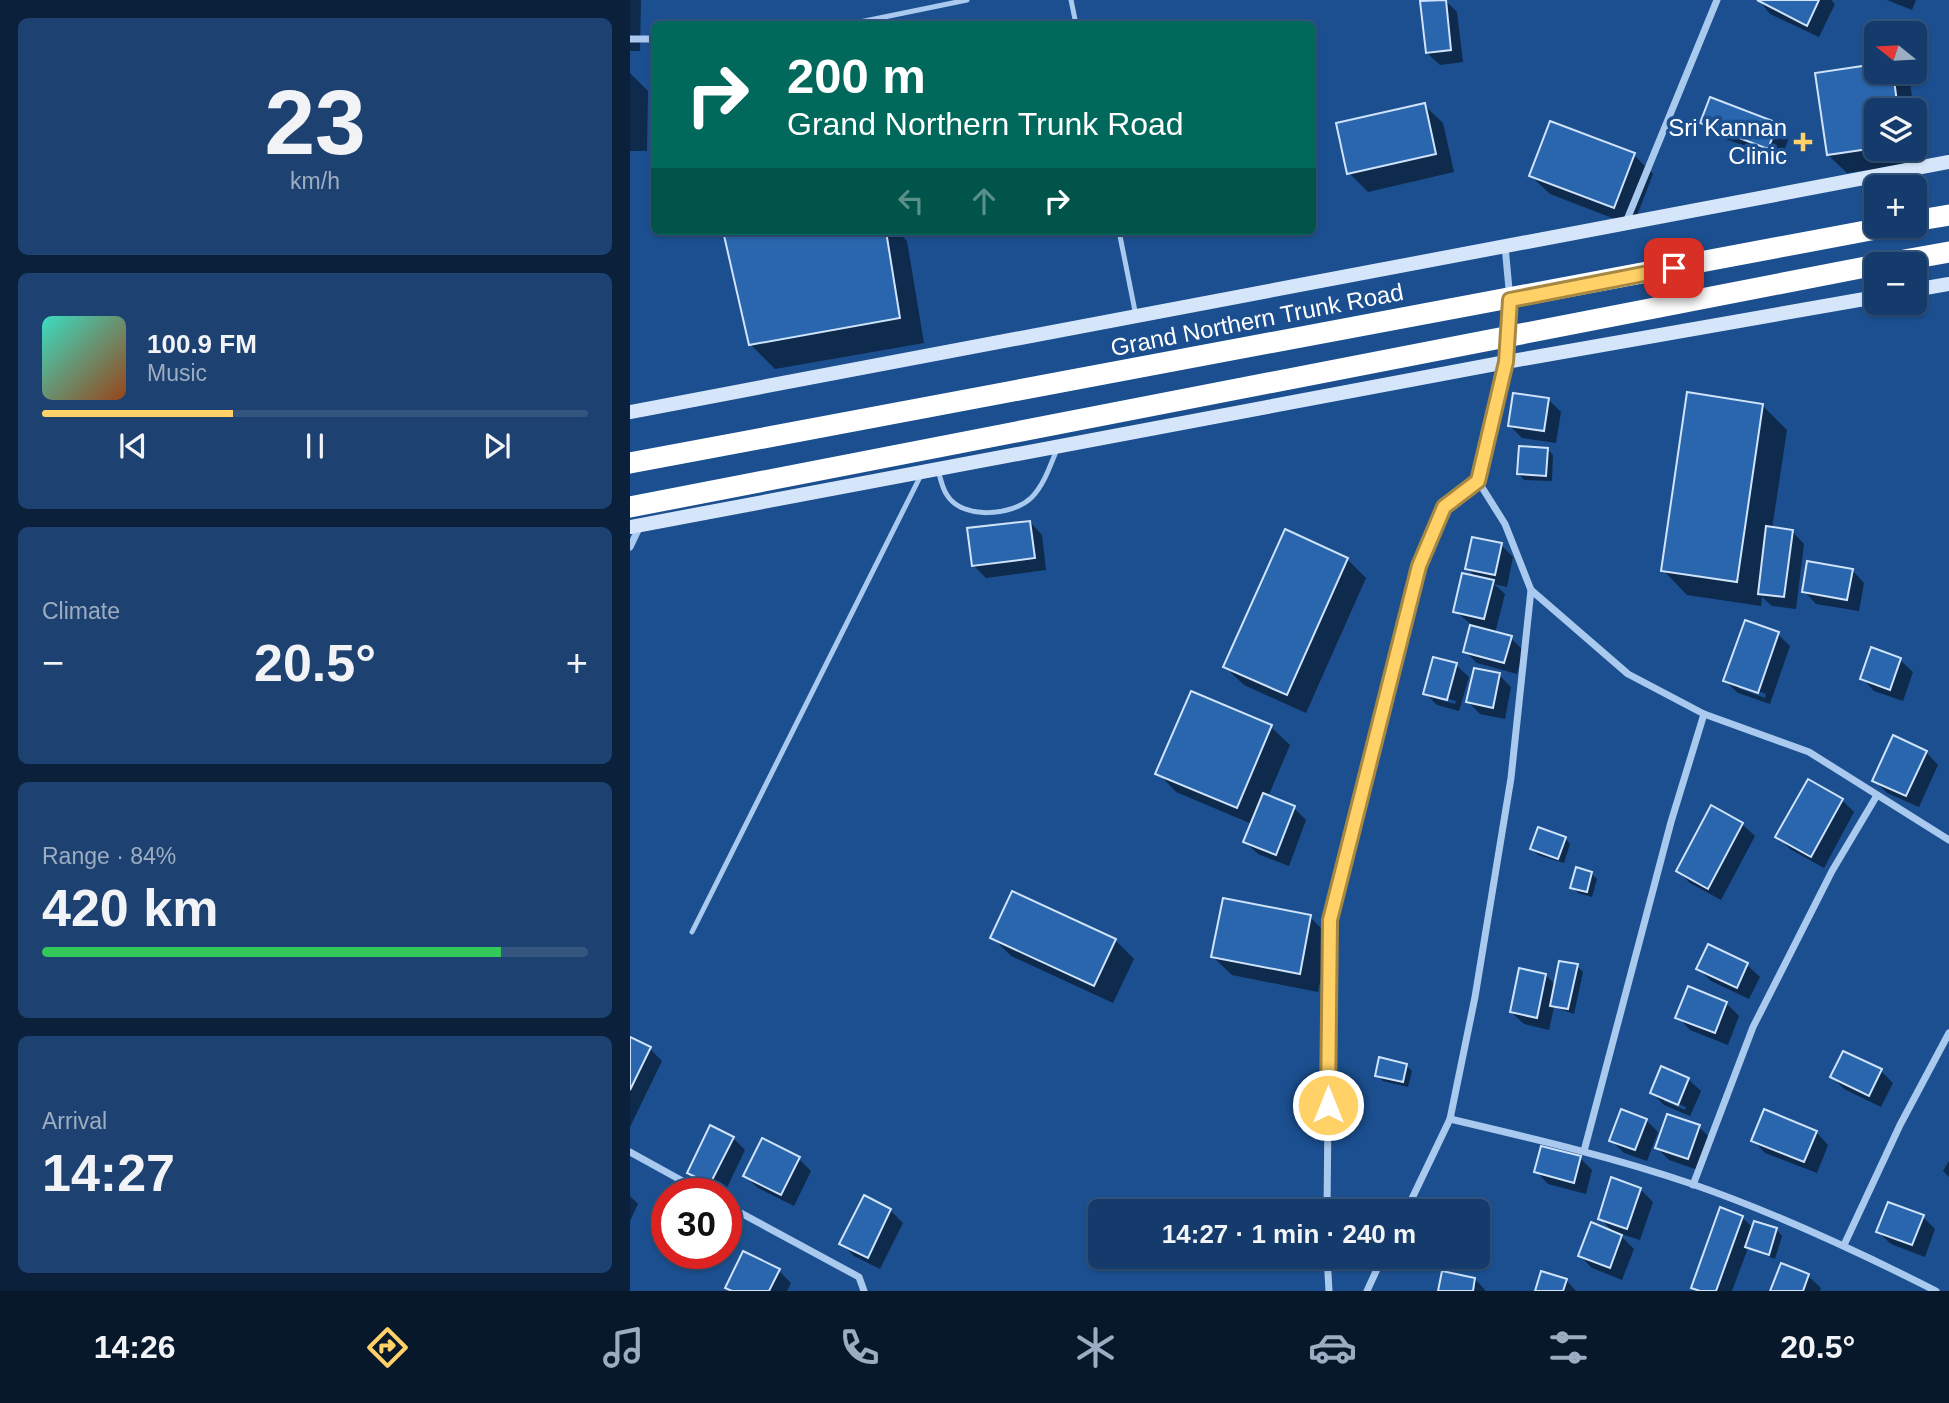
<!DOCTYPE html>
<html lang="en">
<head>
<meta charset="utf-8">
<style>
	body { margin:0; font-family:Arial,sans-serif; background:#1d4271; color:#f1f3f6; height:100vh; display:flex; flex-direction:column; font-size:26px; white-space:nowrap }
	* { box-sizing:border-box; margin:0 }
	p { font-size:23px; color:#9dadc1 }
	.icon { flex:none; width:38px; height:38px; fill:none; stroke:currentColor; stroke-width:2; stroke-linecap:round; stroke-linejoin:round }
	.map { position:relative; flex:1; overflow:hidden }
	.sheet { display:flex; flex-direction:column; gap:18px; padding:18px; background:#0b203b; width:630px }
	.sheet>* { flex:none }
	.top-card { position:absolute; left:21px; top:21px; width:665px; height:214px; border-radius:10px; box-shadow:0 2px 5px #0004,0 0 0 2px #33557e; background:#00695c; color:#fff; overflow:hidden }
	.needle { width:46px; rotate:288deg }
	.buttons { position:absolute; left:1234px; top:21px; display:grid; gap:14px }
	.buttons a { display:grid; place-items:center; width:63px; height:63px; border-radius:10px; background:#143b6b; box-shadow:0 2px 5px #0004,0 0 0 2px #33557e; font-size:35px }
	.speed { position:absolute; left:21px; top:1178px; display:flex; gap:14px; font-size:35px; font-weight:700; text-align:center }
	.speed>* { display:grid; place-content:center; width:91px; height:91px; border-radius:50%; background:#143b6b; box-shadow:0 2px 5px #0004,0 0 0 2px #33557e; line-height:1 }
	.speed .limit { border:10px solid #d22; background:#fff; color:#111 }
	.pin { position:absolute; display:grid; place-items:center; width:60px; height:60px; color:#fff; margin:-30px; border-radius:14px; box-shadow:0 4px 10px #0006 }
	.me { position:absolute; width:77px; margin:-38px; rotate:0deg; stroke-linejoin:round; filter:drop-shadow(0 0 5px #0008) }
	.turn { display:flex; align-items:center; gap:24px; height:147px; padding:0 21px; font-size:32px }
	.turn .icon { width:91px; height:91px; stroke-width:2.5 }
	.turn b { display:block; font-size:49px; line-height:60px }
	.lanes { display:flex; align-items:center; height:66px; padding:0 21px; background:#0003; justify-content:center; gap:35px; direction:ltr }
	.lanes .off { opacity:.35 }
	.big { font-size:52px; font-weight:700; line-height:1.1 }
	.sheet .widget { flex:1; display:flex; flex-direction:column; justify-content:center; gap:10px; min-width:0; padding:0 24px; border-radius:10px; background:#1d4271 }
	.sheet .dial { align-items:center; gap:0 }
	.dial b { font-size:91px; line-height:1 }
	.song { display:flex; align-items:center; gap:21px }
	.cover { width:84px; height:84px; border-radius:10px; background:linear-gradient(135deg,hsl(170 70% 55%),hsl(20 70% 35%)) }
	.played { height:7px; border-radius:4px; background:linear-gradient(90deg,#ffd166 35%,#33557e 35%) }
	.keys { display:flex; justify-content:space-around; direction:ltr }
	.heat { display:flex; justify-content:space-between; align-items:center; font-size:38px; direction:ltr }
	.charge { height:10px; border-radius:5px; background:linear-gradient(90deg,#34c759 84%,#33557e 0) }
	.trip { position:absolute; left:458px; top:1199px; width:402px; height:70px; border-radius:10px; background:#143b6b; box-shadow:0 2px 5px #0004,0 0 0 2px #33557e; font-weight:700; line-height:70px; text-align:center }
	.dock { display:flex; height:112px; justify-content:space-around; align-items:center; background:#08182b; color:#9dadc1 }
	.dock .icon { width:49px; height:49px }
	.dock .current { color:#ffd166 }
	.dock b { font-size:32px; color:#f1f3f6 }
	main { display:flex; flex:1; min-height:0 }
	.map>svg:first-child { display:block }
	.shadow { fill:#0007; fill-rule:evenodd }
	.building { fill:#2a66ad; stroke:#cfe3fa; stroke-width:2 }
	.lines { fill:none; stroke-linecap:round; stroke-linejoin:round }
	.lane { stroke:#a9c9ee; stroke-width:5 }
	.street { stroke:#a9c9ee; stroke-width:7 }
	.secondary { stroke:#d6e6fa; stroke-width:14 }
	.highway { stroke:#fff; stroke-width:21 }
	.route-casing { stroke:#a68842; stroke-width:18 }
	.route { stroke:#ffd166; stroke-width:12 }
	.poi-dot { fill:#ffd166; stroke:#1b4f8f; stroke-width:2.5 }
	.labels { text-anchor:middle; stroke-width:7; stroke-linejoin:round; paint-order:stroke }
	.poi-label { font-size:24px; fill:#fff; stroke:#1b4f8f; text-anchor:end }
	.street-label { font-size:24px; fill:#fff; stroke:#1b4f8f }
</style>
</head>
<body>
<main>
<section class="sheet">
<div class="widget dial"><b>23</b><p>km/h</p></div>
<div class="widget">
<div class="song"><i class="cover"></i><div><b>100.9 FM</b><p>Music</p></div></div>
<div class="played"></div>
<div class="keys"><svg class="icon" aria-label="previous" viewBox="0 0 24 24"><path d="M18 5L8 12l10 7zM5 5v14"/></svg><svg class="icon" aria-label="pause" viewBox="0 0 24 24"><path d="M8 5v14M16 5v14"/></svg><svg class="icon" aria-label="next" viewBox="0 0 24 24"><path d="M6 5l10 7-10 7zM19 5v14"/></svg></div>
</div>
<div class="widget"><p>Climate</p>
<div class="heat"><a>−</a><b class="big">20.5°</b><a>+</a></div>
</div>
<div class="widget"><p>Range · 84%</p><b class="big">420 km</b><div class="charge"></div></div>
<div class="widget"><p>Arrival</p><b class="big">14:27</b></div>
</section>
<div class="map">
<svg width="1319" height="1291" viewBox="0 0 1319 1291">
	<rect width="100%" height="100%" fill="#1b4f8f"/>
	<g class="shadow">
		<path d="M0,0h11l-1,51h-10z"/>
		<path d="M815,0l12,12 6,50 -23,3 -13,-12 -5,-51z"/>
		<path d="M1129,0h72l4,4 -16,33 -49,-23z"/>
		<path d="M1257,0h29l-4,10z"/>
		<path d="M1246,66v6h23l11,11 4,27h-38v39h38v-32l7,46 -74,10 -19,-18z"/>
		<path d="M0,73l18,18 -1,60h-17z"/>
		<path d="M794,105l19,18 11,49 -86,20 -19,-19z"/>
		<path d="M1072,123l75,2 12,12 -8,23 -66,-25z"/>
		<path d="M1004,155l19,19 -20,52 -83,-32 -19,-18z"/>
		<path d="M95,231h172l10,10 17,102 -149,26 -25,-25z"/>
		<path d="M918,399l13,13 -5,31 -34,-5 -12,-12z"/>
		<path d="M1132,405l25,25 -15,99 20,2 12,13 -8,65 -24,-3 -10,-9 -1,9 -74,-11 -24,-25z"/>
		<path d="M918,450l5,5 -1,26 -28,-1 -5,-6z"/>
		<path d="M400,522l12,13 4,35 -60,8 -13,-13z"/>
		<path d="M871,545l12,12 -6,30 -13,-3 11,10 -10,39 16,5 12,12 -6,24 -40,-11 -12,-12 7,-26 -17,-14 22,-33 -10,-10z"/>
		<path d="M717,559l19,19 -60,135 -62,-28 -19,-18z"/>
		<path d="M1222,570l12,13 -5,28 -43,-7 -12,-13z"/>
		<path d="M1148,634l12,12 -20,58 -32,-11 -13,-12zM1108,684l28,10 -1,4 -27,-10z"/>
		<path d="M1242,649l28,11 13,12 -10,29 -29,-10 -12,-13z"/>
		<path d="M826,665l13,12 -10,34 -22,-6 -12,-12zM807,696l19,5 -1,3 -18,-5z"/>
		<path d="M869,675l12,12 -6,32 -25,-5 -12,-12z"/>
		<path d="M641,727l19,18 -22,52 26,11 12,12 -17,46 -31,-12 -13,-12 7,-18 -76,-32 -18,-19z"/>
		<path d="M1296,752l12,13 -19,42 -32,-14 -13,-13z"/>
		<path d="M1212,800l12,12 -30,56 -34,-19 -12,-12z"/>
		<path d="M1112,824l13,12 -34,64 -31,-17 -12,-12z"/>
		<path d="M935,838l5,6 -6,19 -26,-8 -6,-6z"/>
		<path d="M961,873l6,6 -5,18 -14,-4 -6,-6z"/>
		<path d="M680,917l19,19 -11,56 -86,-17 -19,-18z"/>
		<path d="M362,937l123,3 19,19 -21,44 -102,-47z"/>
		<path d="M1117,965l13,12 -11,22 -38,-18 -13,-13z"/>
		<path d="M947,966l6,6 -9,42 -20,-7 -5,23 -25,-6 -13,-12 35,-37 10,11z"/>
		<path d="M1096,1003l13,13 -11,29 -38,-15 -12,-13z"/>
		<path d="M0,1039l20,10 12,12 -32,66z"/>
		<path d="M776,1065l6,6 -4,16 -25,-6 -6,-6z"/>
		<path d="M1251,1071l12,12 -12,24 -37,-18 -12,-12z"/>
		<path d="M1058,1079l13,12 -11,25 -26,-11 -12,-12zM1034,1098l22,9 -1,3 -21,-9z"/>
		<path d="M1016,1120l12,12 -11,29 -23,-8 -13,-13z"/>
		<path d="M1069,1127l12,12 -10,32 -32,-11 -12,-12z"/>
		<path d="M1186,1132l12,13 -11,28 -52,-20 -12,-13z"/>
		<path d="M103,1138l12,12 -21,44h-4l-18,-9 -13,-13z"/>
		<path d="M950,1158l12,12 -6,24 -38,-10 -12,-13z"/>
		<path d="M169,1159l12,12 -17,35 -36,-18 -13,-12z"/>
		<path d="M1319,1161v16l-6,-6z"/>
		<path d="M1010,1189l13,13 -13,38 -22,-7 16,16 -12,31 -30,-12 -12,-12 35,-22 -15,-16z"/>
		<path d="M0,1196l8,8 -8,17z"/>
		<path d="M260,1210l13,13 -23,46 -26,-13 -12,-12z"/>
		<path d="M1112,1217l11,11 2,-5 22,7 5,6 -7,23 -27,-11 -16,43h-35l-4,-4z"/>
		<path d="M1293,1217l12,12 -10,28 -34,-13 -13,-12z"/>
		<path d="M1152,1265l26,11 13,12 -1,3h-49z"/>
		<path d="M149,1271l12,12 -4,8h-56l-3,-4z"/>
		<path d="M845,1279l11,12h-47z"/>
		<path d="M936,1280l10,11h-40z"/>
	</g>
	<g class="building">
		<path d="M816,0l5,50 -25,3 -6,-52z"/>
		<path d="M1127,0h62l-12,26z"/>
		<path d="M1246,64v8h17l5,38h-22v38l-49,7 -12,-82z"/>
		<path d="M1080,97l68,26 -10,26 -68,-26z"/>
		<path d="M795,103l11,51 -89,20 -11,-51z"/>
		<path d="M920,121l85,32 -21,55 -85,-32z"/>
		<path d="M93,231h163l14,87 -151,27z"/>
		<path d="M1057,392l76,12 -26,178 -76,-11z"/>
		<path d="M883,393l36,5 -5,33 -36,-5z"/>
		<path d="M889,446l29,2 -2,28 -29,-2z"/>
		<path d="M400,521l5,37 -63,8 -5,-38z"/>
		<path d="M1136,526l27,4 -9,67 -26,-3z"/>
		<path d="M655,529l63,29 -61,137 -64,-28z"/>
		<path d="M842,537l30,6 -7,32 -30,-6z"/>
		<path d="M1177,561l46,8 -6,31 -45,-8z"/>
		<path d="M832,573l32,7 -10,39 -31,-7z"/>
		<path d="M1115,620l34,12 -21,61 -35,-12z"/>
		<path d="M840,625l42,11 -8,27 -41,-11z"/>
		<path d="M1241,647l30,11 -11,32 -30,-11z"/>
		<path d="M803,657l24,6 -10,37 -24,-6z"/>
		<path d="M844,668l26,5 -7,35 -27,-6z"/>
		<path d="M561,691l81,34 -35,83 -82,-34z"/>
		<path d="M1263,735l34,16 -21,45 -34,-15z"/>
		<path d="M1178,779l35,20 -32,58 -36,-20z"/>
		<path d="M633,793l32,13 -19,49 -33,-13z"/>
		<path d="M1081,805l32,18 -35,66 -32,-18z"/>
		<path d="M908,827l28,10 -8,22 -28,-10z"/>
		<path d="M946,867l16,5 -5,20 -17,-4z"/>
		<path d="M382,891l104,48 -22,47 -104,-48z"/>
		<path d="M593,898l88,17 -11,59 -89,-17z"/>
		<path d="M1078,944l40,19 -11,25 -41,-19z"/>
		<path d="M929,961l19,3 -10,45 -18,-3z"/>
		<path d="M889,968l27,6 -9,44 -27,-6z"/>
		<path d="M1058,986l39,16 -12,31 -40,-15z"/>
		<path d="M0,1037l21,10 -21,43z"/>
		<path d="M1213,1051l39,18 -13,27 -39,-19z"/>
		<path d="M749,1057l28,7 -4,18 -28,-6z"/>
		<path d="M1031,1066l28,12 -11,27 -28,-12z"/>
		<path d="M991,1109l26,10 -12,31 -26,-9z"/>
		<path d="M1134,1109l53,22 -13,31 -53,-21z"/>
		<path d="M1037,1114l33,11 -12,34 -33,-11z"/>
		<path d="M80,1125l24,12 -24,47 -23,-11z"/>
		<path d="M132,1138l38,19 -19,38 -38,-19z"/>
		<path d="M911,1146l40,10 -7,27 -40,-11z"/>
		<path d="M981,1177l30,11 -14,41 -29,-10z"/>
		<path d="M234,1195l27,14 -23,49 -29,-14z"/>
		<path d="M1258,1202l36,13 -12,30 -36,-13z"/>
		<path d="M1090,1207l23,9 -27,75h-16l-9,-3z"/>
		<path d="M1124,1221l23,7 -8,27 -24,-8z"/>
		<path d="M961,1222l31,13 -12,33 -32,-12z"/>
		<path d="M113,1251l37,18 -11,22h-37l-7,-3z"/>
		<path d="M1151,1263l28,11 -6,17h-33z"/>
		<path d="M812,1271l33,7 -2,13h-35z"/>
		<path d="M911,1271l26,8 -4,12h-28z"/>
	</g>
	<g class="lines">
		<g class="lane">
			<path d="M441,0l5,24"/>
			<path d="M220,24l117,-24"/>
			<path d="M489,231l17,85"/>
			<path d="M308,469c2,8 4,19 9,26 15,25 65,21 84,3 13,-13 19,-32 26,-49"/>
			<path d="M62,932l229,-457"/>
		</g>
		<g class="street">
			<path d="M0,39h24"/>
			<path d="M996,222l91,-222"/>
			<path d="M848,481l27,43 26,66 97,84 76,40 105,38 140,88"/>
			<path d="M0,547l10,-21"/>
			<path d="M901,590l-20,188 -36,219 -25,122c81,19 163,38 242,65 84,29 165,67 244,107"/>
			<path d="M954,1151l87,-329 33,-108"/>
			<path d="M0,1152l76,42"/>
			<path d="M1063,1185l60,-158 79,-156 44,-74"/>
			<path d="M96,1205l133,72 5,14"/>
			<path d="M697,1211l3,-291 88,-354 26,-59 34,-26 28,-119 4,-62 -5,-54"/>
			<path d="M776,1211l44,-92"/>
			<path d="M1214,1245l56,-120 49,-92"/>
			<path d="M697,1256l2,35"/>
			<path d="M737,1291l16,-35"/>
		</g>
		<g class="secondary">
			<path d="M1284,290l35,-6"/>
			<path d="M0,412l1319,-250"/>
			<path d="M0,527l876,-165 370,-65"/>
		</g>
		<g class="highway">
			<path d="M1284,221l35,-6"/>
			<path d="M1252,264l67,-12"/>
			<path d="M0,463l1262,-237"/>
			<path d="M0,507l1246,-242"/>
		</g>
	</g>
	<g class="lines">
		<defs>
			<path id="route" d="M698,1105l2,-185 89,-354 25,-59 34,-26 28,-119 4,-62 164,-32"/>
		</defs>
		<use href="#route" class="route-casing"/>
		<use href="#route" class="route"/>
	</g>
	<path class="poi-dot" d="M1169.5 131.5h7v7h7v7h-7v7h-7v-7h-7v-7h7z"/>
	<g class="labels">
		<g class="poi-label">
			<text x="1157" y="136">Sri Kannan<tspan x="1157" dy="28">Clinic</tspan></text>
		</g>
		<g class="street-label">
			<text transform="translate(627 320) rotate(-11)" y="8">Grand Northern Trunk Road</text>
		</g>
	</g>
</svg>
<div class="buttons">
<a><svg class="needle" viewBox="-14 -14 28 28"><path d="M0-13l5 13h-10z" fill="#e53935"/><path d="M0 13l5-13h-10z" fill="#9dadc1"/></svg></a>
<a><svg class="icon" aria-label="layers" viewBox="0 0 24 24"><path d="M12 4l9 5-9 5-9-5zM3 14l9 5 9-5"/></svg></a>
<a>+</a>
<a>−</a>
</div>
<div class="speed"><div class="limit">30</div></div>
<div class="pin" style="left:1044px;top:268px;background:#d93025"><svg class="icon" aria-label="arrive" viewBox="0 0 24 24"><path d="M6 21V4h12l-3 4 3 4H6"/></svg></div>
<svg class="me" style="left:698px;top:1105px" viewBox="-20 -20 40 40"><circle r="17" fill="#ffd166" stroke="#fff" stroke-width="3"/><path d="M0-11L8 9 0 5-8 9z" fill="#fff"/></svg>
<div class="trip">14:27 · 1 min · 240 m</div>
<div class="top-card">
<div class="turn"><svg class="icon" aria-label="right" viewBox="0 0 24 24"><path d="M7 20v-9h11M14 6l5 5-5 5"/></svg><div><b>200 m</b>Grand Northern Trunk Road</div></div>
<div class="lanes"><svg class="icon off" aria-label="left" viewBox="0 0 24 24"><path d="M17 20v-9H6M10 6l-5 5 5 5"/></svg><svg class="icon off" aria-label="ahead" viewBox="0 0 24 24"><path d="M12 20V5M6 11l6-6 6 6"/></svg><svg class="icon" aria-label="right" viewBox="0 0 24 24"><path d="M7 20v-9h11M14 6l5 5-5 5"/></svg></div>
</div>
</div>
</main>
<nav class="dock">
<b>14:26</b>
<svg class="icon current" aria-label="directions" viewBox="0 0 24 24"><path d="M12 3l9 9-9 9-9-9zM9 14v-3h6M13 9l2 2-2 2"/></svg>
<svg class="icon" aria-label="music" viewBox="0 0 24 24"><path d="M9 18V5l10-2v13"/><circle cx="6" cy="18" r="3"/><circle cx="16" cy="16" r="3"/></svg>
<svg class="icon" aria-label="phone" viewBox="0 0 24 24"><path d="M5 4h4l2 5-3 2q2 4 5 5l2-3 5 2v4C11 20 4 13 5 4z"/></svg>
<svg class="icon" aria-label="climate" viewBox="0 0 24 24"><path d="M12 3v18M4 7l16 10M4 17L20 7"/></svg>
<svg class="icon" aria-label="car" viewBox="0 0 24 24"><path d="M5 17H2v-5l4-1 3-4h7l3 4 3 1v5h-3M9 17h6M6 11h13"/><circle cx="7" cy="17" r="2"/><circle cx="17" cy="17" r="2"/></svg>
<svg class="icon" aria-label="filters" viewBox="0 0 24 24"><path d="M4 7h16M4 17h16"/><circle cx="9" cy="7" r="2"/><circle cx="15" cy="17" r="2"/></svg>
<b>20.5°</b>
</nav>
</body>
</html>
